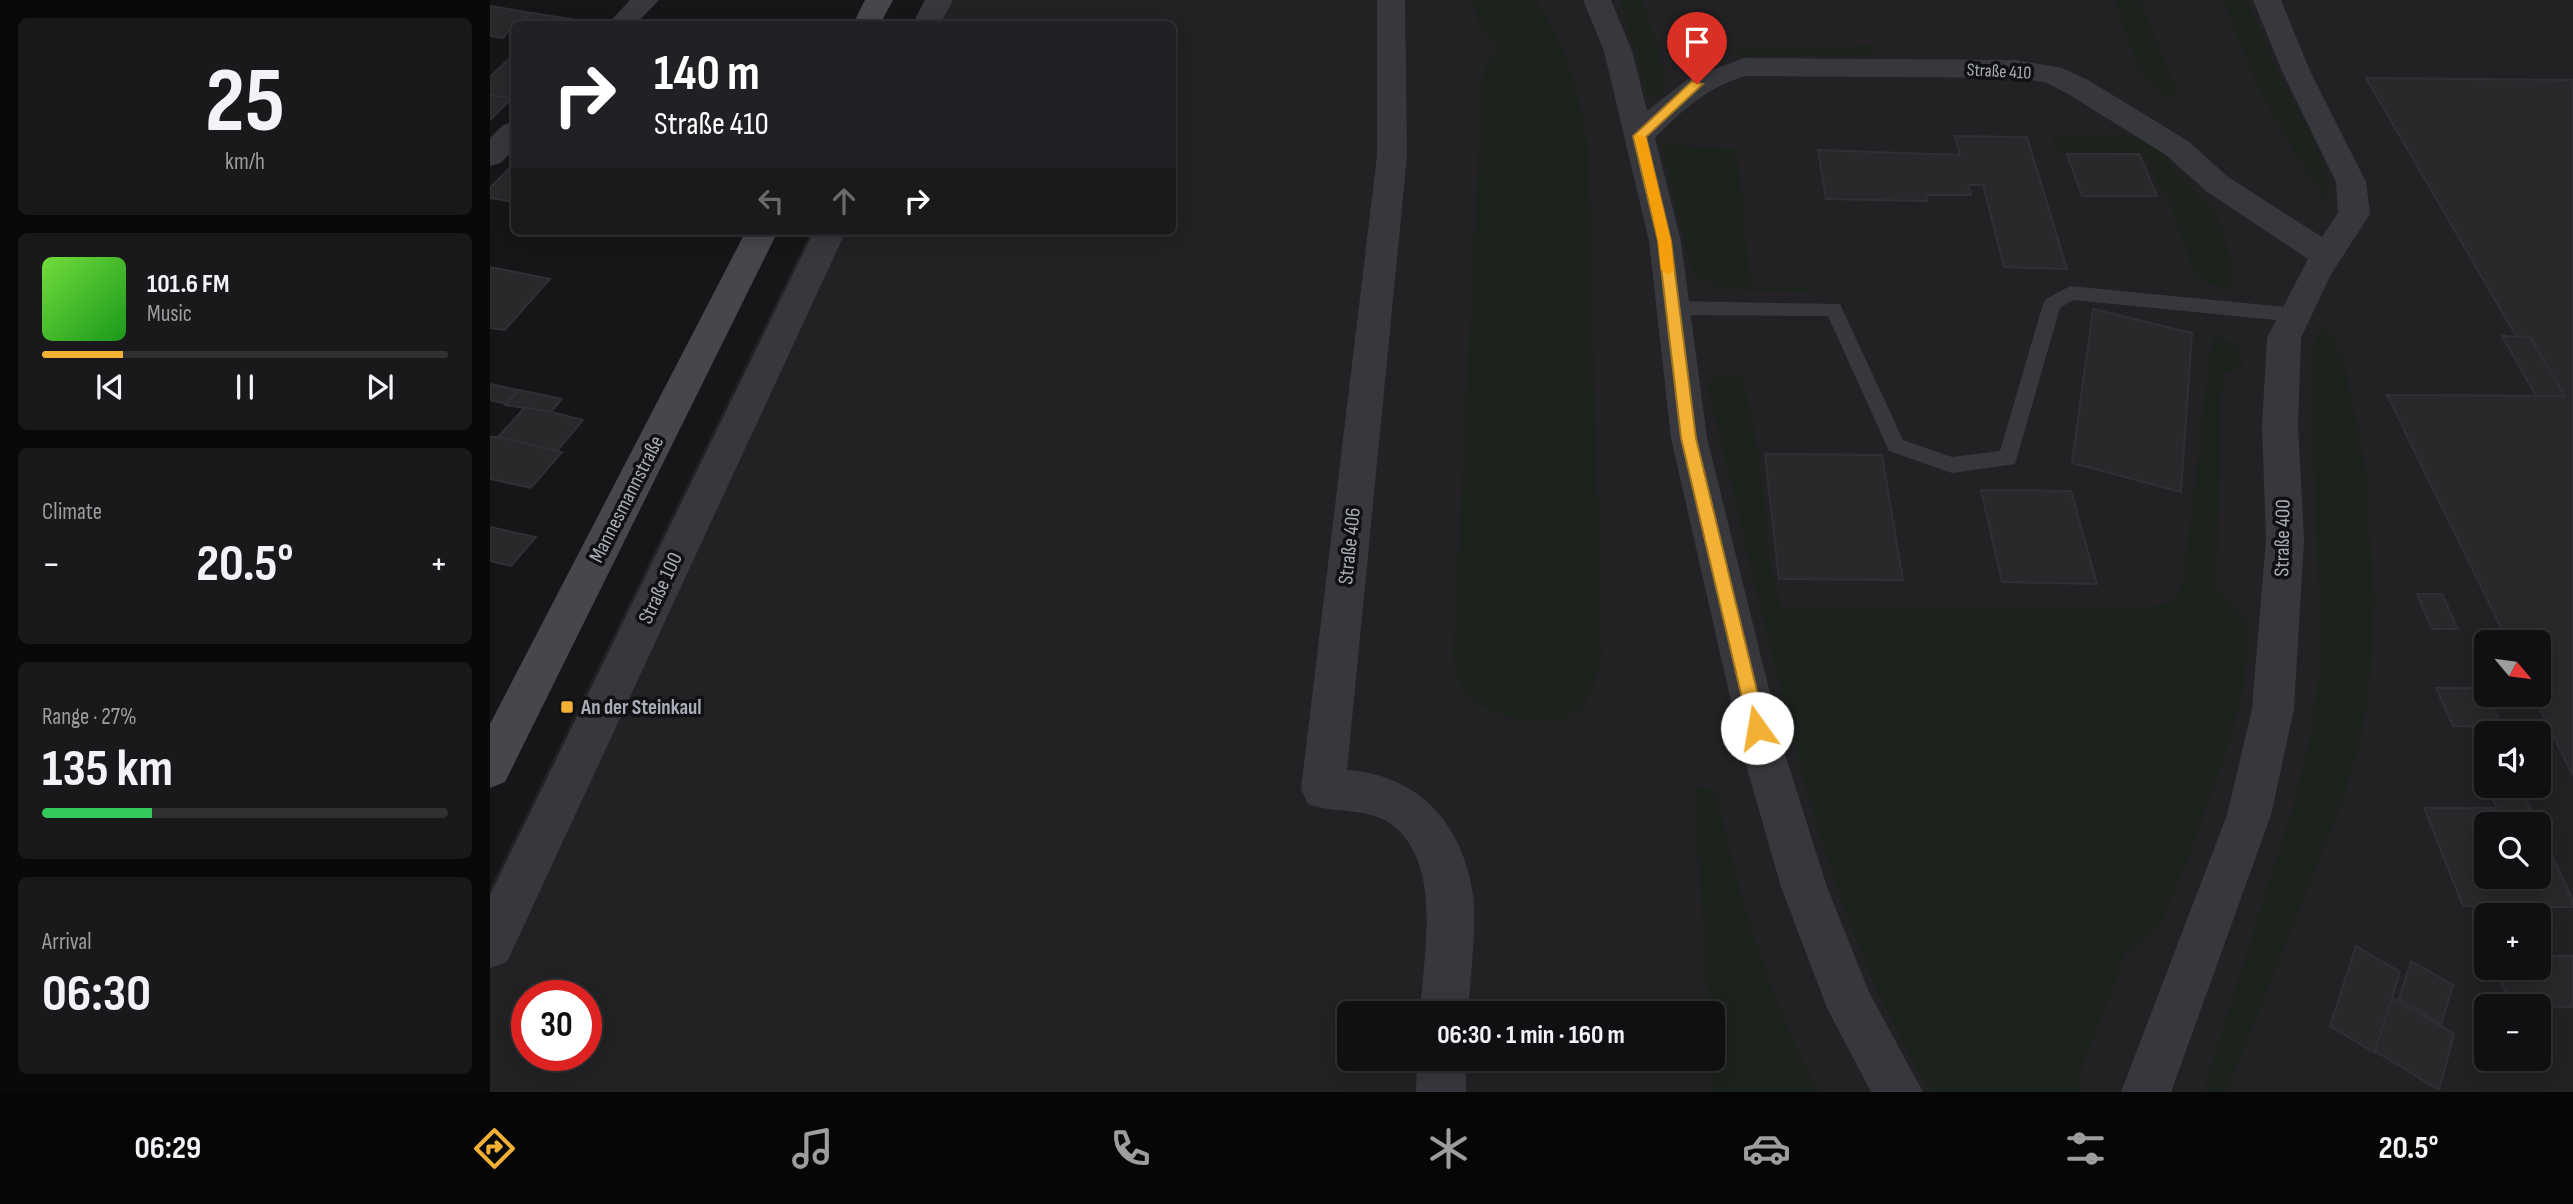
<!DOCTYPE html>
<html lang="en">
<head>
<meta charset="utf-8">
<style>
	body { margin:0; font-family:"Sofia Sans Condensed",sans-serif; background:#19191b; color:#f1f3f6; height:100vh; display:flex; flex-direction:column; font-size:26px; white-space:nowrap }
	* { box-sizing:border-box; margin:0 }
	p { font-size:23px; color:#9c9d9f }
	.icon { flex:none; width:38px; height:38px; fill:none; stroke:currentColor; stroke-width:2; stroke-linecap:round; stroke-linejoin:round }
	.map { position:relative; flex:1; overflow:hidden }
	.drawer { display:flex; flex-direction:column; gap:18px; padding:18px; background:#09090a; width:490px }
	.drawer>* { flex:none }
	.banner { position:absolute; left:21px; top:21px; width:665px; height:214px; border-radius:10px; box-shadow:0 4px 18px #0003,0 0 0 2px #303032; background:#202124; color:#fff; overflow:hidden }
	.needle { width:46px; rotate:119deg }
	.fabs { position:absolute; left:1984px; top:630px; display:grid; gap:14px }
	.fabs a { display:grid; place-items:center; width:77px; height:77px; border-radius:10px; background:#101012; box-shadow:0 4px 18px #0003,0 0 0 2px #303032; font-size:35px }
	.speed { position:absolute; left:21px; top:980px; display:flex; gap:14px; font-size:35px; font-weight:700; text-align:center }
	.speed>* { display:grid; place-content:center; width:91px; height:91px; border-radius:50%; background:#101012; box-shadow:0 4px 18px #0003,0 0 0 2px #303032; line-height:1 }
	.speed .limit { border:10px solid #d22; background:#fff; color:#111 }
	.pin { position:absolute; display:grid; place-items:center; width:60px; height:60px; color:#fff; margin:-72px -30px; border-radius:50% 50% 50% 0; rotate:-45deg; box-shadow:0 0 7px #0007 }
	.pin .icon { rotate:45deg }
	.me { position:absolute; width:77px; margin:-38px; rotate:347deg; stroke-linejoin:round; filter:drop-shadow(0 0 5px #0008) }
	.turn { display:flex; align-items:center; gap:24px; height:147px; padding:0 28px; font-size:32px }
	.turn .icon { width:91px; height:91px; stroke-width:2.5 }
	.turn b { display:block; font-size:49px; line-height:60px }
	.lanes { display:flex; align-items:center; height:66px; padding:0 28px; background:#0003; justify-content:center; gap:35px; direction:ltr }
	.lanes .off { opacity:.35 }
	.big { font-size:52px; font-weight:700; line-height:1.1 }
	.drawer .tile { flex:1; display:flex; flex-direction:column; justify-content:center; gap:10px; min-width:0; padding:0 24px; border-radius:10px; background:#19191b }
	.drawer .dial { align-items:center; gap:0 }
	.dial b { font-size:91px; line-height:1 }
	.song { display:flex; align-items:center; gap:21px }
	.cover { width:84px; height:84px; border-radius:10px; background:linear-gradient(135deg,hsl(100 70% 55%),hsl(120 70% 35%)) }
	.played { height:7px; border-radius:4px; background:linear-gradient(90deg,#f2b134 20%,#303032 20%) }
	.keys { display:flex; justify-content:space-around; direction:ltr }
	.heat { display:flex; justify-content:space-between; align-items:center; font-size:38px; direction:ltr }
	.charge { height:10px; border-radius:5px; background:linear-gradient(90deg,#34c759 27%,#303032 0) }
	.trip { position:absolute; left:847px; top:1001px; width:388px; height:70px; border-radius:10px; background:#101012; box-shadow:0 4px 18px #0003,0 0 0 2px #303032; font-weight:700; line-height:70px; text-align:center }
	.tab-bar { display:flex; height:112px; justify-content:space-around; align-items:center; background:#060607; color:#9c9d9f }
	.tab-bar .icon { width:49px; height:49px }
	.tab-bar .current { color:#f2b134 }
	.tab-bar b { font-size:32px; color:#f1f3f6 }
	main { display:flex; flex:1; min-height:0 }
	.map>svg:first-child { display:block }
	.built { fill:#222225; fill-rule:evenodd }
	.green { fill:#1c231d }
	.building { fill:#29292c; stroke:#303034; stroke-width:2 }
	.lines { fill:none; stroke-linecap:round; stroke-linejoin:round }
	.lane { fill:#37383d; fill-rule:evenodd }
	.street { fill:#37383d; fill-rule:evenodd }
	.secondary { fill:#45474d; fill-rule:evenodd }
	.route { fill:#f2b134; stroke:#9d7322; stroke-width:2 }
	.slow { fill:#f59e0b }
	.poi-dot { fill:#f2b134; stroke:#111113; stroke-width:2.5 }
	.labels { text-anchor:middle; stroke-width:7; stroke-linejoin:round; paint-order:stroke }
	.far-street-label { font-size:18px; fill:#a8adb8; stroke:#111113 }
	.street-label { font-size:21px; fill:#a8adb8; stroke:#111113 }
	.poi-label { font-size:21px; font-weight:bold; fill:#a8adb8; stroke:#111113; text-anchor:start }
</style>
</head>
<body>
<main>
<section class="drawer">
<div class="tile dial"><b>25</b><p>km/h</p></div>
<div class="tile">
<div class="song"><i class="cover"></i><div><b>101.6 FM</b><p>Music</p></div></div>
<div class="played"></div>
<div class="keys"><svg class="icon" aria-label="previous" viewBox="0 0 24 24"><path d="M18 5L8 12l10 7zM5 5v14"/></svg><svg class="icon" aria-label="pause" viewBox="0 0 24 24"><path d="M8 5v14M16 5v14"/></svg><svg class="icon" aria-label="next" viewBox="0 0 24 24"><path d="M6 5l10 7-10 7zM19 5v14"/></svg></div>
</div>
<div class="tile"><p>Climate</p>
<div class="heat"><a>−</a><b class="big">20.5°</b><a>+</a></div>
</div>
<div class="tile"><p>Range · 27%</p><b class="big">135 km</b><div class="charge"></div></div>
<div class="tile"><p>Arrival</p><b class="big">06:30</b></div>
</section>
<div class="map">
<svg width="2083" height="1092" viewBox="0 0 2083 1092">
	<rect width="100%" height="100%" fill="#161618"/>
	<path class="built" d="M434,0h1649v1092h-2083v-204l321,-657h361v-207h-259zM1997,642h52v53h-52zM1997,733h52v53h-52zM1997,824h52v53h-52zM1997,915h52v53h-52zM37,996h59v59h-59zM1997,1006h52v53h-52zM859,1013h364v46h-364z"/>
	<g class="green">
		<path d="M982,0h64l2,3c29,45 42,89 50,142l14,511c-4,18 -7,35 -19,49 -25,31 -95,15 -117,-13 -8,-11 -11,-23 -13,-36l29,-574 1,-12 15,-20 -2,-6 -16,-17z"/>
		<path d="M1130,0h22l19,57 4,34 -17,9z"/>
		<path d="M1624,0h26l39,97 -17,-2 -23,-25z"/>
		<path d="M1734,0h24c10,25 20,51 32,75 20,42 52,83 49,130 -43,-63 -83,-132 -105,-205z"/>
		<path d="M1387,45l-5,10 -136,2v-8z"/>
		<path d="M1628,134l28,4 19,17 17,25 34,33 9,24 10,48c-16,4 -32,0 -42,-14l-25,-74 -12,-14 -8,-24 -7,-6 -83,-2 -5,-9 2,-7z"/>
		<path d="M1171,145l76,4 14,137 65,1 -5,4 -84,-1 -34,-14z"/>
		<path d="M1835,322l19,39 22,109 8,130 -3,71 -8,58 -18,66 -118,297h-24l91,-290 17,-70 8,-61v-62l-8,-228 4,-40z"/>
		<path d="M1722,337c19,3 29,8 32,28l-22,10 -5,213 31,36 -4,62 -14,55 -41,116 -29,68 -34,28 -46,121v18h-150c-82,-137 -123,-290 -160,-444 -21,-88 -42,-176 -63,-264l4,-1 5,-8 26,-1 17,78 12,113 10,44 373,-3c19,-3 25,-12 30,-31z"/>
		<path d="M1204,788l22,1c23,108 52,204 102,303h-106l1,-79h-5z"/>
	</g>
	<g class="building">
		<path d="M0,6l42,7 -18,11 -11,14 -13,-2z"/>
		<path d="M42,13l56,9 -2,2h-68z"/>
		<path d="M24,54v42l-2,2 -22,-3v-18z"/>
		<path d="M1876,78l207,2v696l-40,-81h6v-53h-31l-121,-247 178,1 -35,-59 -14,-1z"/>
		<path d="M0,95l22,3 -22,22z"/>
		<path d="M1465,136l72,1 40,132 -63,-2 -21,-82h-15l3,10h-45l1,6 -101,-2 -8,-49 142,5z"/>
		<path d="M1577,154h72l18,42h-75z"/>
		<path d="M24,163v39l-24,-4v-10z"/>
		<path d="M0,267l60,12 -45,51 -15,-2z"/>
		<path d="M1603,309l99,24 -11,159 -109,-29z"/>
		<path d="M2012,336l28,1 35,59h-29z"/>
		<path d="M0,384l29,6 -13,14 -16,-4z"/>
		<path d="M29,390l43,9 -11,13 -46,-7z"/>
		<path d="M35,407l26,5 32,8 -26,31 -59,-14z"/>
		<path d="M0,437h8l64,15 -31,36 -41,-9z"/>
		<path d="M1275,454l117,1 21,125 -124,-1z"/>
		<path d="M1491,490l90,1 26,93 -95,-2z"/>
		<path d="M0,527l46,10 -25,29 -21,-5z"/>
		<path d="M1927,594h25l16,35h-26z"/>
		<path d="M1946,688h48l18,39 -49,-1z"/>
		<path d="M1999,792h34l15,32h-51v53h52v-50l34,74v6l-110,-1 -39,-98h73z"/>
		<path d="M1866,946l44,26 -25,81 -45,-27z"/>
		<path d="M2049,956h34v51l-62,-1 -16,-38h44z"/>
		<path d="M1921,961l42,24 -12,39 -42,-25z"/>
		<path d="M1902,998l62,36 -15,56 -64,-39z"/>
	</g>
	<g class="lines">
		<path class="lane" d="M1580,286l225,22 9,7 -9,7 -222,-22 -13,8 -45,156 -63,9 -63,-22 -61,-135 -156,-1 -9,-7 9,-7 168,3 63,136 49,17 48,-6 43,-147 3,-5z"/>
		<g class="street">
			<path d="M140,0h29l-23,24h-28z"/>
			<path d="M435,0h28l-13,24h-27z"/>
			<path d="M887,0h28l2,156 -60,614c72,5 116,54 126,125 4,30 -3,86 -5,118h-48c3,-56 24,-150 -29,-189 -24,-17 -58,-10 -83,-20l-7,-15 76,-633z"/>
			<path d="M1093,0h28l21,51 15,60 41,-32 56,-21 272,2 46,8 26,12 100,61 40,36 94,60 16,-24 -2,-31 -54,-111 -29,-71h28l29,71 56,111 4,32 -40,62 -29,62 -3,87 6,115 -10,169 -23,106 -100,277h-50l106,-277 25,-106 14,-169 -4,-115 5,-87 41,-79 -102,-68 -40,-36 -98,-61 -23,-12 -29,-4 -271,-2c-37,11 -64,35 -90,62l26,103 26,197 78,316 42,133 42,105 54,100h-52l-44,-84 -46,-121 -38,-133 -72,-316 -22,-197 -45,-190z"/>
			<path d="M24,122v27l-13,14 -11,3v-28l13,-13z"/>
			<path d="M324,231h32l-339,731 -17,6v-73z"/>
			<path d="M927,1059h49v33h-50z"/>
		</g>
		<g class="secondary">
			<path d="M375,0h28l-13,24h-27z"/>
			<path d="M256,231h32l-273,551 -15,6v-64z"/>
		</g>
	</g>
	<path class="route" d="M1202,81l11,3 -57,53 25,104 25,197 70,290 -2,6 -7,2 -6,-2 -2,-6 -68,-290 -23,-197 -25,-105z"/>
	<path class="slow" d="M1145,134l11,3 25,104 3,29 -6,5 -7,-5 -3,-29z"/>
	<rect class="poi-dot" x="70" y="700" width="14" height="14" rx="3.5"/>
	<g class="labels">
		<g class="far-street-label">
			<text transform="translate(1509 71) rotate(3)" y="6">Straße 410</text>
		</g>
		<g class="street-label">
			<text transform="translate(136 499) rotate(-63)" y="7">Mannesmannstraße</text>
			<text transform="translate(1792 538) rotate(-89)" y="7">Straße 400</text>
			<text transform="translate(859 546) rotate(-84)" y="7">Straße 406</text>
			<text transform="translate(170 588) rotate(-65)" y="7">Straße 100</text>
		</g>
		<g class="poi-label">
			<text x="91" y="714">An der Steinkaul</text>
		</g>
	</g>
</svg>
<div class="fabs">
<a><svg class="needle" viewBox="-14 -14 28 28"><path d="M0-13l5 13h-10z" fill="#e53935"/><path d="M0 13l5-13h-10z" fill="#9c9d9f"/></svg></a>
<a><svg class="icon" aria-label="sound" viewBox="0 0 24 24"><path d="M4 9h4l5-4v14l-5-4H4zM17 9q2 3 0 6"/></svg></a>
<a><svg class="icon" aria-label="search" viewBox="0 0 24 24"><circle cx="10" cy="10" r="6"/><path d="M15 15l6 6"/></svg></a>
<a>+</a>
<a>−</a>
</div>
<div class="speed"><div class="limit">30</div></div>
<div class="pin" style="left:1207px;top:84px;background:#d93025"><svg class="icon" aria-label="arrive" viewBox="0 0 24 24"><path d="M6 21V4h12l-3 4 3 4H6"/></svg></div>
<svg class="me" style="left:1267px;top:728px" viewBox="-20 -20 40 40"><circle r="19" fill="#fff"/><path d="M0-13L10 11 0 6-10 11z" fill="#f2b134"/></svg>
<div class="trip">06:30 · 1 min · 160 m</div>
<div class="banner">
<div class="turn"><svg class="icon" aria-label="right" viewBox="0 0 24 24"><path d="M7 20v-9h11M14 6l5 5-5 5"/></svg><div><b>140 m</b>Straße 410</div></div>
<div class="lanes"><svg class="icon off" aria-label="left" viewBox="0 0 24 24"><path d="M17 20v-9H6M10 6l-5 5 5 5"/></svg><svg class="icon off" aria-label="ahead" viewBox="0 0 24 24"><path d="M12 20V5M6 11l6-6 6 6"/></svg><svg class="icon" aria-label="right" viewBox="0 0 24 24"><path d="M7 20v-9h11M14 6l5 5-5 5"/></svg></div>
</div>
</div>
</main>
<nav class="tab-bar">
<b>06:29</b>
<svg class="icon current" aria-label="directions" viewBox="0 0 24 24"><path d="M12 3l9 9-9 9-9-9zM9 14v-3h6M13 9l2 2-2 2"/></svg>
<svg class="icon" aria-label="music" viewBox="0 0 24 24"><path d="M9 18V5l10-2v13"/><circle cx="6" cy="18" r="3"/><circle cx="16" cy="16" r="3"/></svg>
<svg class="icon" aria-label="phone" viewBox="0 0 24 24"><path d="M5 4h4l2 5-3 2q2 4 5 5l2-3 5 2v4C11 20 4 13 5 4z"/></svg>
<svg class="icon" aria-label="climate" viewBox="0 0 24 24"><path d="M12 3v18M4 7l16 10M4 17L20 7"/></svg>
<svg class="icon" aria-label="car" viewBox="0 0 24 24"><path d="M5 17H2v-5l4-1 3-4h7l3 4 3 1v5h-3M9 17h6M6 11h13"/><circle cx="7" cy="17" r="2"/><circle cx="17" cy="17" r="2"/></svg>
<svg class="icon" aria-label="filters" viewBox="0 0 24 24"><path d="M4 7h16M4 17h16"/><circle cx="9" cy="7" r="2"/><circle cx="15" cy="17" r="2"/></svg>
<b>20.5°</b>
</nav>
</body>
</html>
